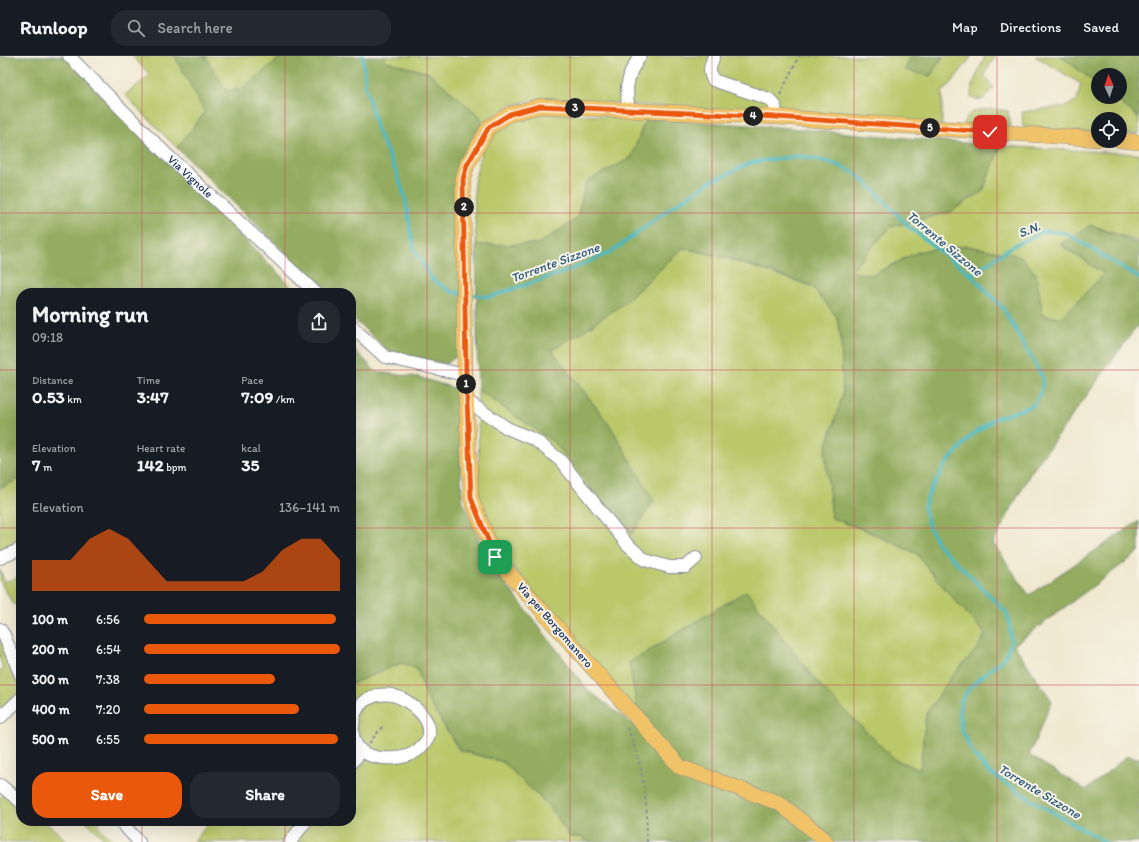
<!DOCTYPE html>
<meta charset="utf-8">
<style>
:root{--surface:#171b24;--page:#242831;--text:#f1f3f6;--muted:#9ea1a6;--line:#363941;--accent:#ea580c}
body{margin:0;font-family:Itim,sans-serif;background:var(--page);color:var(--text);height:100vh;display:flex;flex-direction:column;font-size:15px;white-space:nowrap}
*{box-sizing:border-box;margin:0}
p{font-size:13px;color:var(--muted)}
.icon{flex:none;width:22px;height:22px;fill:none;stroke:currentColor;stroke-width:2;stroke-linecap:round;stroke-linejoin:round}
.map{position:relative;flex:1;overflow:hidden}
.side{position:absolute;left:16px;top:232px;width:340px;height:538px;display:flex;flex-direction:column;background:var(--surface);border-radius:16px;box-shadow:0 4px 16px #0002}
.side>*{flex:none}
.needle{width:26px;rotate:357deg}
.tools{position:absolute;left:1091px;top:12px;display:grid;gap:8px}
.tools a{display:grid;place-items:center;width:36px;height:36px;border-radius:50%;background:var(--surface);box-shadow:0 4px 16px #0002;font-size:20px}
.pin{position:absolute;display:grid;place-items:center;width:34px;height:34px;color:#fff;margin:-17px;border-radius:8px;box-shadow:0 2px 6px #0006}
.km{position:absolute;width:20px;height:20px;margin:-10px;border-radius:50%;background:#222;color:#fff;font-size:11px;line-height:20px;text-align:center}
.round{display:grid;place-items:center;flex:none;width:42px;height:42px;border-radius:16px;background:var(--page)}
.head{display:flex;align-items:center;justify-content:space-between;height:68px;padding:0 16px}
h1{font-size:22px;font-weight:700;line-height:30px}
.metrics{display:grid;grid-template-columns:repeat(3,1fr);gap:6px;height:68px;padding:4px 16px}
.metrics div{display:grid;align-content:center}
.metrics b{font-size:17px;font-weight:700}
.metrics small{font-size:11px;font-weight:400}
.metrics p{font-size:11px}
.chart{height:112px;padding:8px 16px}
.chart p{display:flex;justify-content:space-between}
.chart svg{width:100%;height:72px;margin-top:4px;fill:var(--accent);opacity:.7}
.cta{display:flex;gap:8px;margin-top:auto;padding:8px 16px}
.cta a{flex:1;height:46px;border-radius:16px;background:var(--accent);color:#fff;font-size:16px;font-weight:700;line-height:46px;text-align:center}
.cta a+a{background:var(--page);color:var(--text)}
ul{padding:0 16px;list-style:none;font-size:13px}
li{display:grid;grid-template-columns:64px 48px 1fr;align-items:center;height:30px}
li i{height:10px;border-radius:5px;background:var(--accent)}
header{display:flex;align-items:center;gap:24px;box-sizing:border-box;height:56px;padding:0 20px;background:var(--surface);border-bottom:1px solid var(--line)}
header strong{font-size:19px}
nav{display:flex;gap:22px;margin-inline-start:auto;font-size:14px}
.search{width:280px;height:36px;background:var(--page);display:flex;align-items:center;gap:10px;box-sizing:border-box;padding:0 14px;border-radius:16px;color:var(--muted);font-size:15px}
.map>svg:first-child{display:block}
.green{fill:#bac86a;stroke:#6a7c64}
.forest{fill:#93ac5e;stroke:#576e5e}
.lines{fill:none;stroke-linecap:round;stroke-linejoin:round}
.stream{stroke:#49b8c0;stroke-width:3.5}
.minor-casing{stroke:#868c96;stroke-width:14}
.major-casing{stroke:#868c96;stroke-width:16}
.path{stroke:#868c96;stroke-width:2;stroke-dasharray:3 3;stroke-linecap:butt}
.minor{stroke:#fff;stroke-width:12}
.major{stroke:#f1c369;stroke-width:15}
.route-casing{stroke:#fff;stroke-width:8}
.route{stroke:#ea580c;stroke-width:5}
.grid{fill:none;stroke:#d1495b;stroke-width:1;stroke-opacity:0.55}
.labels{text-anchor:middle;stroke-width:4;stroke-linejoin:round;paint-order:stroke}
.street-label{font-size:12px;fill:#1b2f5e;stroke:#f7f3e8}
.water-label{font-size:13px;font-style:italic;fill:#29587b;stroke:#f7f3e8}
</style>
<header>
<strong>Runloop</strong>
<div class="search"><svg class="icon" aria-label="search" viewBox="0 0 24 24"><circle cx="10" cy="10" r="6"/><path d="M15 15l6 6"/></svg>Search here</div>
<nav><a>Map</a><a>Directions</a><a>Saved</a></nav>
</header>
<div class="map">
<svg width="1139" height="786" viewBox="0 0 1139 786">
<rect width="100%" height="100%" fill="#f7f3e8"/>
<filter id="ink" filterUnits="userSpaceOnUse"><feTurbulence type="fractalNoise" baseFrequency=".025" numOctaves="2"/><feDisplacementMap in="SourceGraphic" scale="8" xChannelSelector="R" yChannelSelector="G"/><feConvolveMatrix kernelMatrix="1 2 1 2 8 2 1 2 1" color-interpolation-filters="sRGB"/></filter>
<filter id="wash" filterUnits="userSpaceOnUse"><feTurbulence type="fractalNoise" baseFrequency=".012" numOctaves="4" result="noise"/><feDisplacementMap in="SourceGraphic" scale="16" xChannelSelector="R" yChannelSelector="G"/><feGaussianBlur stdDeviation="0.9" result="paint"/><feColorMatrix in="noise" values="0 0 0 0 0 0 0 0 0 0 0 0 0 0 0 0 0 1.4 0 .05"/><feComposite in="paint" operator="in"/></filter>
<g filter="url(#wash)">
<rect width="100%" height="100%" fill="#f0e8cf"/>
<!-- green -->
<path class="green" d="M132 0H175L205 56 177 92 125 39 150 19Z
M205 0H282L243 32 226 35Z
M384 0H911L905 14 930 20 943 0H972L949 30 942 36V69L566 44H532L508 50 483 69 429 17 386 5Z
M985 0H995L984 19 994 32 982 44 971 42 972 30Z
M1035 0H1061L1098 29V41H1113L1139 62V78H1120V63H1098V77L1023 71 1022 56 1067 50 1077 44 1081 28Z
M991 53 1008 55 1011 71 963 68C969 53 977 55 991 53Z
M543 57 646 62 631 102 586 126 577 163 538 188 476 189 474 127 483 89 492 79 521 59Z
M1000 90 1139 98V186L1091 169 1061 189 1104 218 1062 261 1043 260 1036 218 1020 200 967 190 927 194 918 196 872 219 849 216 890 171 950 156 983 135Z
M683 192 723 201 812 230 837 261 841 284 843 338 825 396 832 462 865 474 917 498 935 521 985 578 980 591 926 658 920 714 895 704 826 637 746 535 637 653 556 564 494 488 479 441 478 334 555 387 592 433 632 477 611 371 552 294 624 247Z
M21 422V488L0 498V432Z
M0 514 5 526 21 520V544L14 549 0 525Z
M0 578 21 625V639L0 660V614L3 613 0 603Z
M401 607 417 612 426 641 459 694 503 706 550 751 570 781H583L585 786H194L210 765H249V766L252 765H351V628Z
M12 728 17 732 15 736 21 742V765H44L68 786H0V742Z
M86 765H103L97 769 114 786H102L103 782Z"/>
<!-- forest -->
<path class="forest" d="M0 0H67L167 105 298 237H21V422L0 432Z
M175 0H205L227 35 243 32 282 0H384L386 5 429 17 480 60 483 69 462 107 465 294 446 308 388 295 351 260V237H327L177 92 205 56Z
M911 0H943L930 20 905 14Z
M1061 0H1139V62L1113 41H1120V19H1098V29Z
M646 62 777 71 1000 90 983 135 950 156 890 171 850 216 872 219 918 196 927 194 967 190 1021 200 1036 218 1043 260 1062 261 1104 218 1060 188 1091 169 1139 188V271L1137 270 1030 418 993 487 1029 539 1139 465V496L1014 589 1052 645 1029 699 1086 734 1127 700 1139 702V786H585L583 781H570L550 751 503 706 460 694 426 641 417 612 401 607 351 628V290L376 316 418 321 457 333 462 442 488 505 588 634 641 675 629 607 746 535 823 633 895 704 920 713 926 658 951 621 977 593 985 578 935 521 917 498 865 474 832 462 825 396 843 338 841 284 837 261 812 230 723 201 683 192 624 247 582 276 552 294 611 371 654 445 632 478 592 433 555 387 478 334 476 189 538 188 577 163 586 126 631 102Z"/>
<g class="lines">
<!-- stream -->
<path class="stream" d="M363 0 365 28 377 74 396 115 405 141 414 194 433 224 452 236 461 237
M970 218 974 217 1011 191 1044 175 1066 177 1139 222
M467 238 489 241 570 214 613 195 672 151 713 124 724 120 750 107 767 104 799 100 820 104 836 108 855 117 875 135 908 170 970 218 1003 252 1043 322 1041 337 1034 349 994 363 971 380 946 408 931 433 924 451 929 471 938 488 1007 557 1010 571 1011 586 1005 601 971 630 961 645 959 657 961 673 974 699 989 716 1030 743 1105 786"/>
</g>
</g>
<g filter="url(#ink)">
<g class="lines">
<!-- minor casing -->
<g class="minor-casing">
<g id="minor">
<path id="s1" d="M69 0 167 99 316 237"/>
<path d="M714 0C710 10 708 15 713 24L769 43 775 49 776 61"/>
<path d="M628 55 627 31 631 15 640 0"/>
<path d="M351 270 385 301 465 319"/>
<path d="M467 345 507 372 535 384 560 404 627 488 645 504 669 511H686L696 502"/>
<path d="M0 502 21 493"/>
<path d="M0 573 4 579 21 620"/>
<path d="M377 639C381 639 387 638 392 639 408 643 435 663 428 682 427 685 423 689 420 692 408 705 377 705 363 696 348 686 351 656 363 646 366 643 372 641 377 639Z"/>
<path d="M0 662 21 642"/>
<path d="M351 708 361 695"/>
<path d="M0 729 21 746"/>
<path d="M120 765 139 786"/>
<path d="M290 786 306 765"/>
</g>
</g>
<!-- major casing -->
<g class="major-casing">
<path id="major" d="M1120 84 1139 86
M826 786 823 782 779 747 680 711 495 501 471 442 465 319 463 123 467 109 489 71 510 58 540 50 776 61 1098 83"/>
</g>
<!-- path -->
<path class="path" d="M780 39 799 0
M627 672C640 698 645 732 647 761 647 769 646 778 647 786
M369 687 384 669"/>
<!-- minor -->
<use href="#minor" class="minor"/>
<!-- major -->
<use href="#major" class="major"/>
</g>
</g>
<g class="lines" filter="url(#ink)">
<!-- route casing -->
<g class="route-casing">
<path id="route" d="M495 501 471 442 466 319 463 123 467 109 489 71 510 58 540 50 776 61 990 76"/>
</g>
<!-- route -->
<use href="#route" class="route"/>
</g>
<!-- grid -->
<path class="grid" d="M142 0V237M285 0V237M427 0V786M570 0V786M712 0V786M854 0V786M997 0V786M0 157H1139M0 314H21M351 314H1139M0 472H21M351 472H1139M0 629H21M351 629H1139M142 765V786M285 765V786"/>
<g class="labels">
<!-- street labels -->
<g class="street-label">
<text dy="4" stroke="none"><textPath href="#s1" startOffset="171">Via Vignole</textPath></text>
<text transform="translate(555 569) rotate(49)" y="4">Via per Borgomanero</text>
</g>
<!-- water labels -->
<g class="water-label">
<text transform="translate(1029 173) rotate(-22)" y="5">S.N.</text>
<text transform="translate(945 187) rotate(40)" y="5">Torrente Sizzone</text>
<text transform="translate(555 206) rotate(-20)" y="5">Torrente Sizzone</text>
<text transform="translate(1040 735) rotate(31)" y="5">Torrente Sizzone</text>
</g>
</g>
</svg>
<div class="tools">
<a><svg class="needle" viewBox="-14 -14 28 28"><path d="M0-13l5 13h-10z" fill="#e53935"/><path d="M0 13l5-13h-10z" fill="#9ea1a6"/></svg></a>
<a><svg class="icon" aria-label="locate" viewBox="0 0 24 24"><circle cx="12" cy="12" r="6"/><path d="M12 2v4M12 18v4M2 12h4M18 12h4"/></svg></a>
</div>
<div class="pin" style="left:495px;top:501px;background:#1e9e55"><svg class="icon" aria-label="arrive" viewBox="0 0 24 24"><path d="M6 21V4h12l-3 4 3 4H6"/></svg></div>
<div class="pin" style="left:990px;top:76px;background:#d93025"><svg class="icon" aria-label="check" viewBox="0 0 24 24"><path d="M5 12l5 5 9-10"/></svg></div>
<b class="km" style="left:466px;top:328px">1</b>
<b class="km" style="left:464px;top:151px">2</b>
<b class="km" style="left:575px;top:52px">3</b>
<b class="km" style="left:753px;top:60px">4</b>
<b class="km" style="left:930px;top:72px">5</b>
<section class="side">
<div class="head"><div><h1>Morning run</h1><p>09:18</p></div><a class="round"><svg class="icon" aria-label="share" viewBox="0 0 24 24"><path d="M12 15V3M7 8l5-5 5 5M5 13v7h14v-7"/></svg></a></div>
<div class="metrics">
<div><p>Distance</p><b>0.53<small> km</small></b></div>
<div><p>Time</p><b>3:47</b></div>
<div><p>Pace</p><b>7:09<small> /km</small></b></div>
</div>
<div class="metrics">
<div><p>Elevation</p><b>7<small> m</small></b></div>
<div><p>Heart rate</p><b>142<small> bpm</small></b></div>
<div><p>kcal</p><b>35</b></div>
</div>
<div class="chart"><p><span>Elevation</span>136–141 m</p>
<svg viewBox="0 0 160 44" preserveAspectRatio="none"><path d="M0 44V25L10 25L20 25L30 12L40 6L50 12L60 25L70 38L80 38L90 38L100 38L110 38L120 32L130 19L140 12L150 12L160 25V44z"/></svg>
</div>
<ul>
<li><b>100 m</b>6:56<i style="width:98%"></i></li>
<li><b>200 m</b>6:54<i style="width:100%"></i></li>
<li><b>300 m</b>7:38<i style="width:67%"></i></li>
<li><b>400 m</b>7:20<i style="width:79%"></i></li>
<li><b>500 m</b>6:55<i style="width:99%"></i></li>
</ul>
<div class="cta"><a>Save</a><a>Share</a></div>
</section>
</div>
